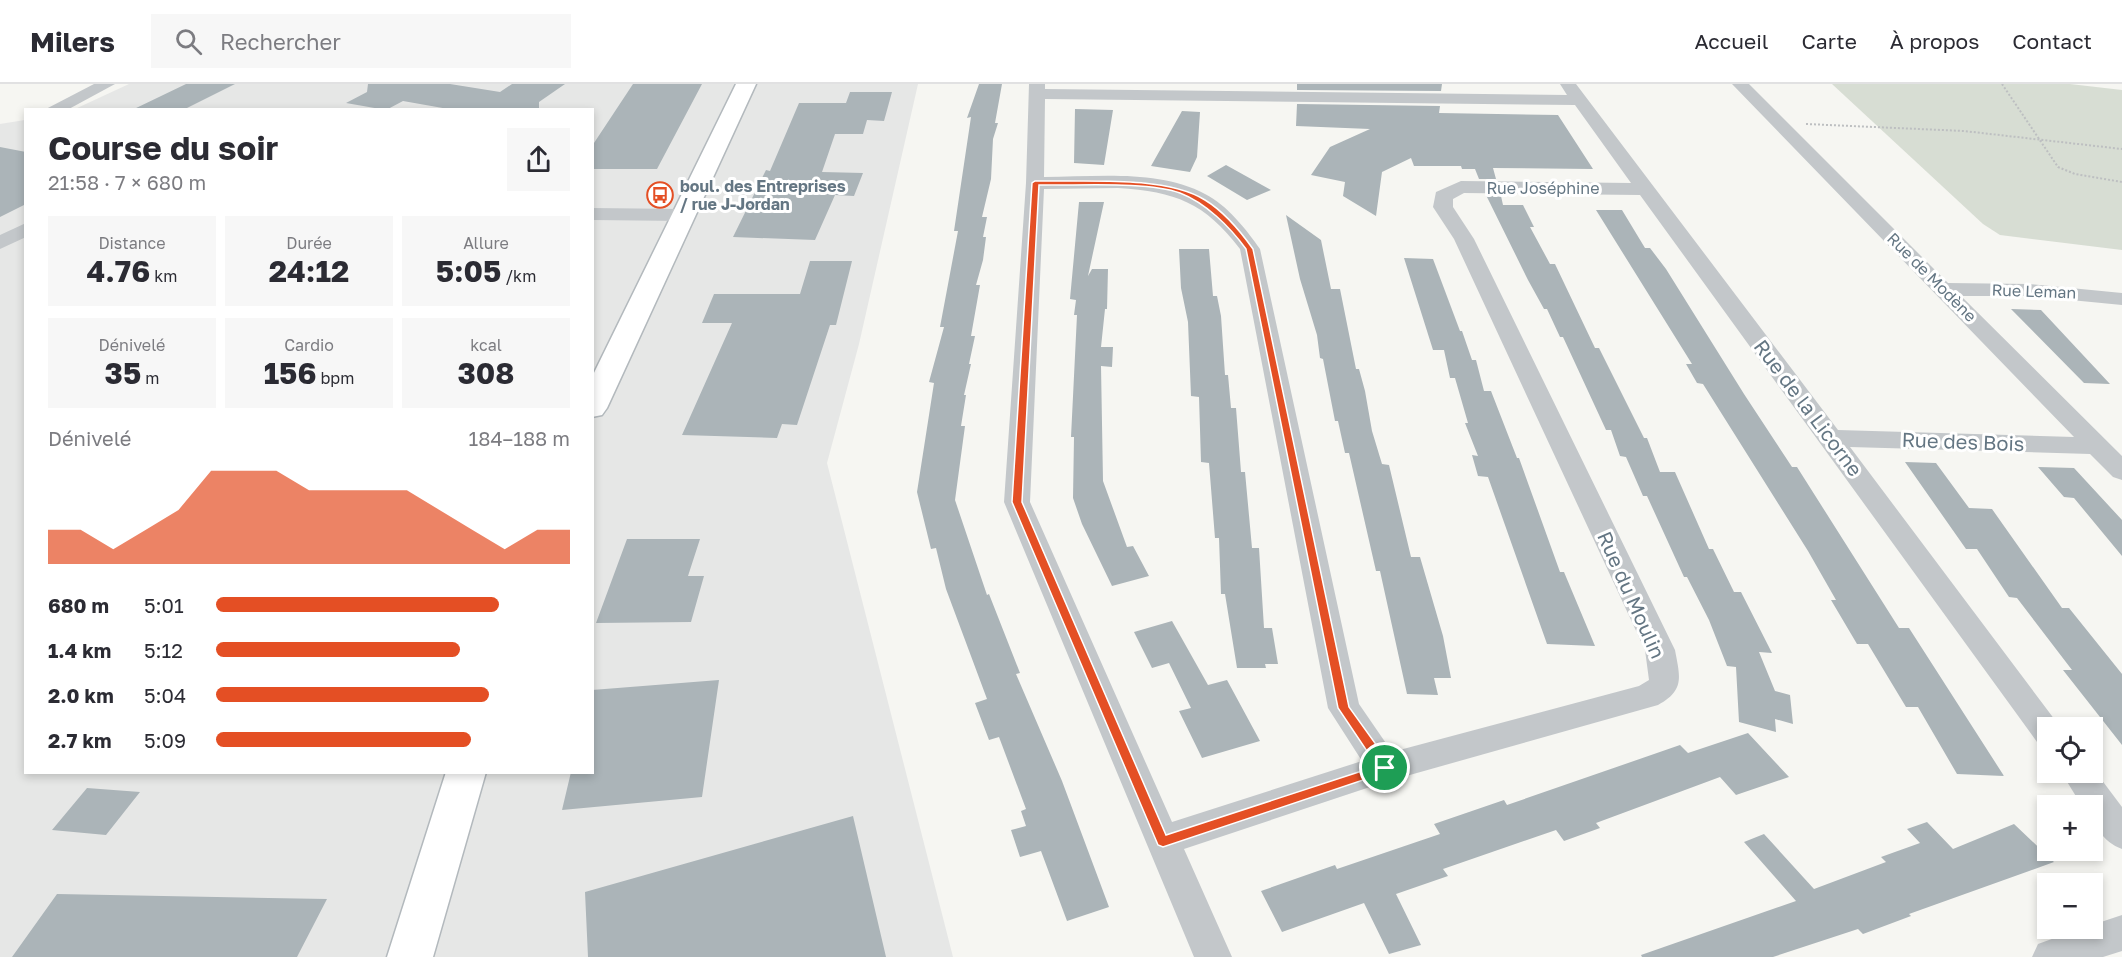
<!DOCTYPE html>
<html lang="fr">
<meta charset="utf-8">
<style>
:root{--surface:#fff;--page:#f7f7f7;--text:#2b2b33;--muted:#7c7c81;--line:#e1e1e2;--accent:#e44f24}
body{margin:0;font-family:"Golos Text",sans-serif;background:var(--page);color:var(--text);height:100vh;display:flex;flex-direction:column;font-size:22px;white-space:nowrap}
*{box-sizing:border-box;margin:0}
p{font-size:20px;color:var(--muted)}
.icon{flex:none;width:33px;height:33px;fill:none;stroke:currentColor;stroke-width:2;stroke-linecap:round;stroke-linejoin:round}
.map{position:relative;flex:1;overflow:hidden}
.drawer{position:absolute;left:24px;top:24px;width:570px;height:666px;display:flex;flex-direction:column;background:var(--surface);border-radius:0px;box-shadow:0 3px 9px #0003}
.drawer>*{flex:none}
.controls{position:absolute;left:2037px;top:633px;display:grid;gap:12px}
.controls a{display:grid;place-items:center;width:66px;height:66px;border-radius:0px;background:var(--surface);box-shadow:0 3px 9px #0003;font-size:30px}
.pin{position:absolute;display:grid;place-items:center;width:51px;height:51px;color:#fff;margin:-26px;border:3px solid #fff;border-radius:50%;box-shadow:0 2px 6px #0007}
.round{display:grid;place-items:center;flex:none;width:63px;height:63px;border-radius:0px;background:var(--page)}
.head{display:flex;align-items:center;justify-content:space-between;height:102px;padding:0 24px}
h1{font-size:33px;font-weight:700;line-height:45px}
.stats{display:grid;grid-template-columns:repeat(3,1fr);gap:9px;height:102px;padding:6px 24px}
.stats div{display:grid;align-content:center;border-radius:0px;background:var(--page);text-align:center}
.stats b{font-size:30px;font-weight:700}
.stats small{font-size:16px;font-weight:400}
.stats p{font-size:16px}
.chart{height:168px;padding:12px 24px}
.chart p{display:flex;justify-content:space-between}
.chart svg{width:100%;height:108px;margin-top:6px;fill:var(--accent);opacity:.7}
ul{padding:0 24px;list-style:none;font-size:20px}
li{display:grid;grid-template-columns:96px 72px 1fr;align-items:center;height:45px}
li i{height:15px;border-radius:8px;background:var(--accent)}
header{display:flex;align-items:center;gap:36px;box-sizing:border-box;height:84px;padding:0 30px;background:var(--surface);border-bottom:2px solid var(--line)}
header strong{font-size:28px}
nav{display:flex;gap:33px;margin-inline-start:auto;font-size:21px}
.search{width:420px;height:54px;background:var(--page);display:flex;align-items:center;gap:15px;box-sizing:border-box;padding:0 21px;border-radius:0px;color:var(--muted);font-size:22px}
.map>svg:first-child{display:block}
.built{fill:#e6e7e6}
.green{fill:#d7ddd3}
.building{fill:#abb4b8}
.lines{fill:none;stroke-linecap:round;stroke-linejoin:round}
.secondary-casing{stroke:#b3b9bd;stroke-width:3}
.path{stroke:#bdbfc1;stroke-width:2;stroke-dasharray:2 2;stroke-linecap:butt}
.street{fill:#c3c7ca;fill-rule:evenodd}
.secondary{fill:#fff;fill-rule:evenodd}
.route{fill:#e44f24;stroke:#fff;stroke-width:1.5;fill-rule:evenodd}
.labels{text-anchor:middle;stroke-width:6;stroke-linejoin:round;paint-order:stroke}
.far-poi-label{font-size:16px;font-weight:bold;fill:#647683;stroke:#fff;text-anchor:start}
.far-street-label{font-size:16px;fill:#647683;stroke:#fff}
.street-label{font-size:20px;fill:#647683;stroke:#fff}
</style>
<header>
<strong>Milers</strong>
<div class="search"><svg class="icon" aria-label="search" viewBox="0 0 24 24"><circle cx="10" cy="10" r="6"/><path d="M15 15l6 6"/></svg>Rechercher</div>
<nav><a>Accueil</a><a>Carte</a><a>À propos</a><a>Contact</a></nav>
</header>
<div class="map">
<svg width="2122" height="873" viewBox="0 0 2122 873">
<rect width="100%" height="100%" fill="#f6f6f2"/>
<!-- built -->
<path class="built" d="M129 0H918L859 260 827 379 953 873H0V40L25 36 26 688H592V26L75 25Z"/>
<!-- green -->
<path class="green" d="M1832 0H2070L2122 6V166L2000 151 1983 140Z"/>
<!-- building -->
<path class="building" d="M186 0H235L183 26H132Z
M368 0H450L500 8 512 0H565L539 18V26H454L403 17 386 26 346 19 367 8Z
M633 0H702L657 85H592V62Z
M979 0H1002L995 39H998L993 55 991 95 982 133H987L983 153H986L983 176 976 201H980L971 252H975L969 280H971L964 311H966L961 342H965L955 416 987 511 989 510 1020 589 1016 590 1062 697 1109 823 1067 837 1041 767 1020 773 1011 746 1026 742 1021 727 1026 725 999 653 989 656 975 619 987 615 946 505 936 464 931 465 917 408 934 299 929 298 944 243H940L958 147H954L971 33 967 34Z
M1297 0H1442L1441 7 1297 6Z
M850 8H892L884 37 867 36 863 50H835L822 88 863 89 854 112 835 111 815 156 733 153 766 86 770 87 799 19H846Z
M1297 20 1440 22 1439 29 1558 31 1593 85 1493 84 1496 95H1479L1475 85H1462L1461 82H1414L1411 74 1382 88 1376 132 1343 112 1345 98 1311 91 1330 63 1370 45 1296 42Z
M1075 25 1113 26 1104 81 1074 79Z
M1182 27 1200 28 1197 73 1190 88 1151 82Z
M0 63 26 68V120L0 133Z
M1226 81 1271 106 1247 116 1207 92Z
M1486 111 1501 112 1503 121H1523L1534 143H1530L1550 180H1555L1595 264H1599L1644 354H1647L1660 388H1675L1709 465H1713L1734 508H1741L1772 569 1759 568 1775 607 1790 611 1793 640 1775 635 1776 648 1739 638 1736 583 1727 582 1709 536 1687 493H1684L1647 412H1643L1626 373 1620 372 1611 346H1606L1563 253H1560L1547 225H1544L1528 196Z
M1079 118H1104L1088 192 1092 185H1108L1107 225H1105L1101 263H1113L1112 283 1101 282 1103 397 1127 463 1133 462 1149 492 1112 502 1082 440 1073 414 1074 353H1071L1077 231H1074L1076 216 1070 215Z
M1596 126H1622L1645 164H1650L1666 185 1744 310 1792 383H1797L1899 544H1909L2004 692 1957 690 1918 623H1906L1868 560H1857L1831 516H1836L1808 467 1703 300 1697 299 1686 280H1692Z
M1286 131 1321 156 1331 205H1340L1356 285H1359L1365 307 1372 347 1382 380 1389 381 1411 473H1420L1443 552 1451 594H1434L1438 611 1407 610 1380 487H1376L1349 369H1345L1338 337H1335L1323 275 1320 274 1317 251 1300 195Z
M1179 165H1209L1213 212H1217L1221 232 1225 291H1228L1231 324H1236L1241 388H1245L1252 464H1259L1264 544H1272L1278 580H1265L1266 584H1237L1225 510H1221L1219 454H1215L1209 379 1201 378 1199 313 1191 312 1188 238 1181 204Z
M1404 174 1433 175 1460 247H1462L1472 276H1476L1484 307H1491L1517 374H1519L1560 488H1564L1595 562 1547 560 1488 393 1478 392 1472 371 1478 372 1465 339H1468L1455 294H1450L1444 266H1433Z
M810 177H852L836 241H830L797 341 782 340 777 354 682 351 732 239H702L714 210H800Z
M2011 225 2041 226 2110 300 2084 299Z
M1905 378 1936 379 1969 424 1992 425 2062 524H2069L2122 590V661L2063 586H2072L2017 514 2009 513 1977 465H1966Z
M2038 383 2074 384 2122 436V472L2074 414 2064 413Z
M627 455H700L688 492H704L691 538 596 539Z
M1172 537 1208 601 1227 596 1260 657 1202 674 1179 627 1191 624 1169 579 1152 584 1134 548Z
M719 596 702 713 562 726 571 688H592V606Z
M1748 649 1789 693 1736 711 1720 693 1596 739 1600 744 1564 757 1556 746 1443 785 1448 792 1396 810 1421 861 1389 870 1364 819 1282 848 1261 807 1335 781 1337 785 1440 750 1434 740 1504 716 1507 721 1680 661 1688 669Z
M87 704 140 708 106 751 52 746Z
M853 732 886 873H588L585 808Z
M1927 738 1953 765 2014 740 2054 778 1909 830 1911 832 1863 850 1858 845 1773 873H1642L1641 871 1796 817 1744 758 1764 750 1814 805 1886 778 1881 773 1920 759 1907 745Z
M57 810 327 815 297 873H12Z"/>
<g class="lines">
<!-- secondary casing -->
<g class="secondary-casing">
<path id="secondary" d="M736 0H756L607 324 602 331 592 333V293Z
M446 688H486L433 873H387Z"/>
</g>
<!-- path -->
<path class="path" d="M2002 0 2058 83 2075 90 2122 98
M1806 40 1964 47 2122 65"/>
<!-- street -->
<path class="street" d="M94 0H115L67 26H44Z
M1029 0H1045V5L1567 11 1560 0H1576L1838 346 2074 353 1732 0H1749L1948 199 2029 200 2122 209V221L2029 212H1961L2122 372V396L2113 393 2090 370 1850 363 2061 644H2048V662L2037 658 1640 111 1464 109 1453 115V123L1474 155 1675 566C1680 593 1685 606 1658 621L1385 698 1184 765 1232 873H1194L1004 418 1026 99ZM1045 15 1575 21 1631 99 1461 97 1436 108 1433 123 1454 155 1645 566 1649 596 1639 602 1392 668 1359 620 1260 165C1246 145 1227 121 1205 110 1159 85 1095 93 1044 93ZM1118 104C1176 108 1204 118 1240 165L1328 624 1362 677 1172 738 1030 418 1044 105Z
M592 124 683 125 693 131 683 137 592 136Z
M26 139V153L0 165V151Z
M2092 683 2122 723V765C2103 758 2092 741 2092 722H2082L2061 688H2092Z
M2122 831V867L2103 873H2032L2038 860 2082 844H2092V841Z"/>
<!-- secondary -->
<use href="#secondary" class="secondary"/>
</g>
<!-- route -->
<path class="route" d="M1035 97C1083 98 1165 91 1205 116 1223 127 1241 148 1253 165L1349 623 1390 680V687L1163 763 1158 761 1012 418 1032 99ZM1039 101C1077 102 1147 97 1180 109 1206 119 1230 143 1246 165L1338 624 1377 682 1166 751 1022 418Z"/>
<!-- icons -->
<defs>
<g id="bus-ring" transform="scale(1.35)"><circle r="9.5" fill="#fff" stroke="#e44f24" stroke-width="1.5"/><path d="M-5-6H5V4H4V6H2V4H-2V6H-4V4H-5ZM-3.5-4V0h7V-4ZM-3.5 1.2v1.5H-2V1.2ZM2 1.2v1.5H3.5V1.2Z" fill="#e44f24"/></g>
</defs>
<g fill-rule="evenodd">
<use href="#bus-ring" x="660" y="111"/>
</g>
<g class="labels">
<!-- far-poi labels -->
<g class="far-poi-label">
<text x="680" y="108">boul. des Entreprises<tspan x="680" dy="18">/ rue J-Jordan</tspan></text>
</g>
<!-- far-street labels -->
<g class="far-street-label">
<text x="1543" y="110">Rue Joséphine</text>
<text transform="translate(1932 193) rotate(45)" y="6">Rue de Modène</text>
<text transform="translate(2034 207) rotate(2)" y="6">Rue Leman</text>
</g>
<!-- street labels -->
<g class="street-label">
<text transform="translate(1808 324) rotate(53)" y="7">Rue de la Licorne</text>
<text transform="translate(1963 358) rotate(2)" y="7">Rue des Bois</text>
<text transform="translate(1631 511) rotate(66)" y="7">Rue du Moulin</text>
</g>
</g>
</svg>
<div class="controls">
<a><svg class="icon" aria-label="locate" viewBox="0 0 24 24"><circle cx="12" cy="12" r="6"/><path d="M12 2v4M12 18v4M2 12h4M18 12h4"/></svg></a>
<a>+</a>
<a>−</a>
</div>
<div class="pin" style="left:1385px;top:684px;background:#1e9e55"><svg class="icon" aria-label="arrive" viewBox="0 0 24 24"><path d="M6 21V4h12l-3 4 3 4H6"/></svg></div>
<section class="drawer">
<div class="head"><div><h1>Course du soir</h1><p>21:58 · 7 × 680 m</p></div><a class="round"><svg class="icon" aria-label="share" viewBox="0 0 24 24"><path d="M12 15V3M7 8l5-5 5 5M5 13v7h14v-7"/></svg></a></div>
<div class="stats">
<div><p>Distance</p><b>4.76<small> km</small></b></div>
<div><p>Durée</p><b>24:12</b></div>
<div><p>Allure</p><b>5:05<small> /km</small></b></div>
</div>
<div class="stats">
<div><p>Dénivelé</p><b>35<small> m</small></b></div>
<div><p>Cardio</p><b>156<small> bpm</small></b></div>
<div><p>kcal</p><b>308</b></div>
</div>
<div class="chart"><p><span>Dénivelé</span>184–188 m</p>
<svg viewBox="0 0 160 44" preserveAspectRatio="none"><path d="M0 44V30L10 30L20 38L30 30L40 22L50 6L60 6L70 6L80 14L90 14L100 14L110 14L120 22L130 30L140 38L150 30L160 30V44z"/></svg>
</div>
<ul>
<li><b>680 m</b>5:01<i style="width:80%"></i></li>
<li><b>1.4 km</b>5:12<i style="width:69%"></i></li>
<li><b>2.0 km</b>5:04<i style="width:77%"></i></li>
<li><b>2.7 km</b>5:09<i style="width:72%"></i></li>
</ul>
</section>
</div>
